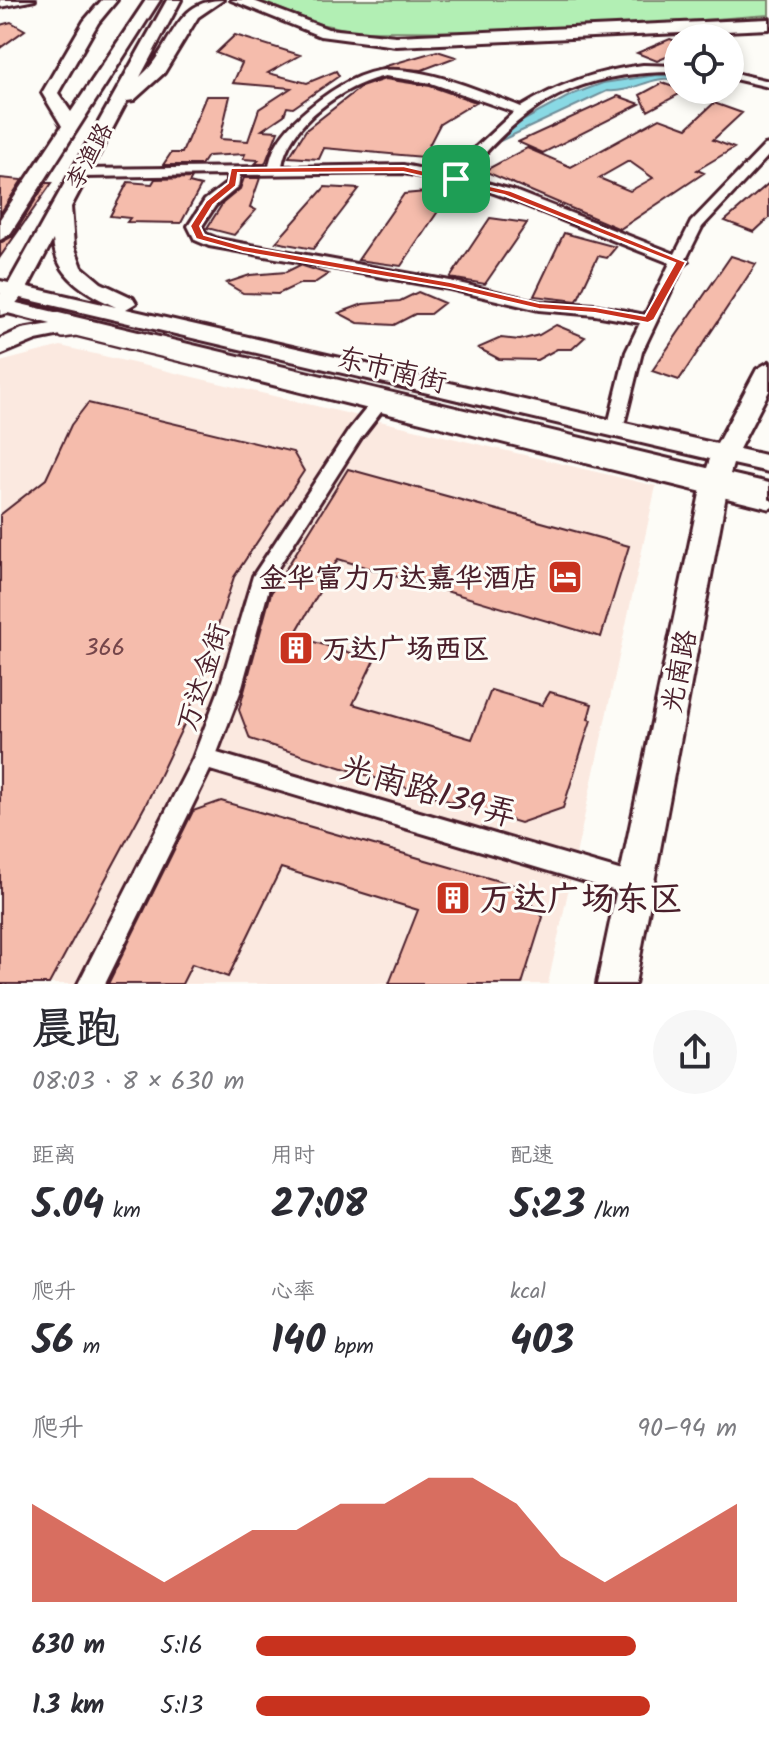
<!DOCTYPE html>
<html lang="zh">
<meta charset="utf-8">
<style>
:root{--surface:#fff;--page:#f7f7f7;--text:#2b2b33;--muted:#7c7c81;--accent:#c8321e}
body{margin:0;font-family:Kalam,"LXGW WenKai TC",sans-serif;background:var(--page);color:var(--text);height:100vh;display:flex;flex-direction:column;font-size:30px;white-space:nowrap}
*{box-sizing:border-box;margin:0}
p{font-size:26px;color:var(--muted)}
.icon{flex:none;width:44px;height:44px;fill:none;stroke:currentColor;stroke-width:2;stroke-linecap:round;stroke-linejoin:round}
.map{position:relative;height:984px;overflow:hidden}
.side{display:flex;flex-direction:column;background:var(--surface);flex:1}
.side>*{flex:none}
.fabs{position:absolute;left:664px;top:24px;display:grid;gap:16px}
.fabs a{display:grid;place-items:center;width:80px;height:80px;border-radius:50%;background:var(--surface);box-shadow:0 4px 12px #0003;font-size:40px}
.pin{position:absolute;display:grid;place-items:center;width:68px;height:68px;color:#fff;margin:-34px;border-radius:16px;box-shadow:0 4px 12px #0006}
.round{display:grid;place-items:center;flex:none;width:84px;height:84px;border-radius:42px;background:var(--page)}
.overview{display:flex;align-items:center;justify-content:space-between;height:136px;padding:0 32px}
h1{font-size:44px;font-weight:600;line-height:60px}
.stats{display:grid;grid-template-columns:repeat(3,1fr);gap:12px;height:136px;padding:8px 32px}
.stats div{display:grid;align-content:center}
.stats b{font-size:40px;font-weight:600}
.stats small{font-size:22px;font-weight:400}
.stats p{font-size:22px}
.chart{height:224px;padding:16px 32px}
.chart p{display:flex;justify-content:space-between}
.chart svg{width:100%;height:144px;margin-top:8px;fill:var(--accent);opacity:.7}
ul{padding:0 32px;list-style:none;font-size:26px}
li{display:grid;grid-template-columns:128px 96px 1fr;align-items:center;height:60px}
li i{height:20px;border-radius:10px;background:var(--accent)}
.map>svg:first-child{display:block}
.built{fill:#fbe9e0}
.green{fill:#b2efb4;stroke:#7e8770;stroke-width:2}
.water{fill:#89d9e4;stroke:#708f9a;stroke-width:2}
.building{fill:#f5bcac;stroke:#4a1f2b;stroke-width:2;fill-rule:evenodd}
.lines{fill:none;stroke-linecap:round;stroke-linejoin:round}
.lane-far1-casing{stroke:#4a1f2b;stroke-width:12}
.lane-casing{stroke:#4a1f2b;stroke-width:15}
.street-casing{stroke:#4a1f2b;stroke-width:6}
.secondary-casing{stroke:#4a1f2b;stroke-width:6}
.primary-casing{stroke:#4a1f2b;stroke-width:6}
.lane-far1{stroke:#fdfcf7;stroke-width:7}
.lane{stroke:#fdfcf7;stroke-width:9}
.street{fill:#fdfcf7;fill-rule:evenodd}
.secondary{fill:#fdfcf7;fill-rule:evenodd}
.primary{fill:#fdfcf7;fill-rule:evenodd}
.route{fill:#c8321e;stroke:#fff;stroke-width:2;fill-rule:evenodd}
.labels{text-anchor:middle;stroke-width:6;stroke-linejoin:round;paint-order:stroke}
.far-street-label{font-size:24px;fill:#4a1f2b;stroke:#fdfcf7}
.number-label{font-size:24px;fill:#75464b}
.street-label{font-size:28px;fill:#4a1f2b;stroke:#fdfcf7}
.poi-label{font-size:28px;font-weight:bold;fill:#4a1f2b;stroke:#fdfcf7;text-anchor:end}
.near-street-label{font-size:34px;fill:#4a1f2b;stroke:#fdfcf7}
.near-poi-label{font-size:34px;font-weight:bold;fill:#4a1f2b;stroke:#fdfcf7;text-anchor:start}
</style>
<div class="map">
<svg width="769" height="984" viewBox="0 0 769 984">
<rect width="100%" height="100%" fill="#fdfcf7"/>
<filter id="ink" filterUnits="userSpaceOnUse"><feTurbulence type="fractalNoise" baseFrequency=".0125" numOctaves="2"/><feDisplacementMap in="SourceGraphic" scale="16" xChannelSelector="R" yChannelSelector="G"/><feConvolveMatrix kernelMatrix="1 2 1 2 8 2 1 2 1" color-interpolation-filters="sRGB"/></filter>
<g filter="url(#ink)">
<!-- built -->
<path class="built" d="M61 346 656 486 548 984H0V362Z"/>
<!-- green -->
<path class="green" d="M257 0H769V15L540 32 355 31 320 24Z"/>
<!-- water -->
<path class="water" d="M657 75 678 76V81C654 72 633 94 607 91L500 141 511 127 571 95 603 83Z"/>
<!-- building -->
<path class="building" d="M11 22 25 30 0 48V25Z
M235 35 300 55 268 73 307 83 336 71 339 76 293 108 287 107 284 115 262 130 278 131 265 164H255L259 160 243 159 245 154 207 156 201 165H163L171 153H182L206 96H230L220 139 248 141 259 109 291 88 233 83 242 63 216 53Z
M670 39 678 42V52L657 61 637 53Z
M437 51 456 57 422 70 379 68Z
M385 79 430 86 476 102 440 124 423 157 324 148 319 159 289 157 306 130 361 87Z
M662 83 685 91 648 111 640 95Z
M618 96 640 104 543 153 518 142Z
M714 103 742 113 713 140 734 148 697 170 704 173 620 229 484 171 527 148 571 167 660 118 687 128ZM629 161 653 178 630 191 599 178Z
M0 178 22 180 0 214Z
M192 178 189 183 201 186 181 223 127 222 130 218 110 216 128 182 152 184 155 179Z
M244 178H260L250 207 256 210 234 235 207 228 223 203 240 189Z
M46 183H52L0 257V243L13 236Z
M769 183V218L754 232 725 221Z
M325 187 359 189 313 249 276 242Z
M437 191 443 204 401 266 358 260 404 194Z
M490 218 527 223 485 284 450 278Z
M564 233 616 247 607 258 598 256 577 301 534 296Z
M731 256 756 264 679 380 652 371Z
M300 265 328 274 313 284H299L278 294 243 293 226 283 250 275 286 272Z
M418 292 444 303 430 314H415L394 325 358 323 339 313 363 304 400 301Z
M556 325 585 337 572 349H557L537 360 499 359 478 348 501 338 520 340 539 335Z
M88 403 293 452 304 471 234 577 188 716 146 804 49 984H0V515L46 479 71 425Z
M348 469 629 546 601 637 338 559 294 636 374 660 353 704 472 739 491 690 542 705 550 692 592 704 588 719 591 720 563 808 520 823 250 739 239 710 271 593Z
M221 801 516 886 543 917 522 984H389L418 910 281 868 228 977 192 964 182 984H108L193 811Z"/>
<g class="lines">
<!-- lane-far1 casing -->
<g class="lane-far1-casing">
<path id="lane-far1" d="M63 334 76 332 263 378"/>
</g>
<!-- lane casing -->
<g class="lane-casing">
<path id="lane" d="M255 376 769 504"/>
</g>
<!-- street casing -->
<g class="street-casing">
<path id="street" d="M643 65 678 66V72C580 71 525 101 465 177L512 190 675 254 691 222 765 145 769 144V155L702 227 686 259 688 262 683 266 642 352 623 429 615 434 607 429 626 352 640 323 595 315 539 310 450 289 209 246 195 240 188 226 205 200 227 183V175L80 177 74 173 80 169 269 167C273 141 290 124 309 108 330 91 358 72 385 70 426 67 484 92 521 107 560 83 598 71 643 65ZM385 76 431 83 514 112 473 150 453 175 403 165 282 167C288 123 344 85 385 76ZM403 173 474 186 502 196 670 263 645 315 595 305 539 302 450 281 218 239 206 234 202 226 215 206 238 187 240 175Z
M730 72 769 81V87L730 78Z
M384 393 392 398 361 438 272 577 241 690 217 753 636 875 645 878 648 886 645 894 636 897 210 770 105 984H78L193 758 219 690 253 576 349 430 378 394Z"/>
</g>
<!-- secondary casing -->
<g class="secondary-casing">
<path id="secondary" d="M0 0H35L0 7Z
M102 0H117L98 23 58 93 71 112 146 0H160L10 234 0 240V219L62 126 42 93 84 21Z
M167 0H181L140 77C173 49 173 0 223 0L198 17 164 73 134 100 127 101 71 207 74 246 82 267 101 283 133 298 136 303 126 309 717 444 757 369 769 362V391L739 449 769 456V472L733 464 730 474 769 483V501L727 490 635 984H597L702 484 81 331 36 340 0 355V339L22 329 51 324 0 311V299L707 468 710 459 0 293V281L9 283ZM53 240C56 277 86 293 116 307L28 287Z
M231 0H251L328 29 396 36 769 19V29L396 46 320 36Z"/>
</g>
<!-- primary casing -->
<g class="primary-casing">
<path id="primary" d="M16 283 27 290 8 313 0 315V294L8 285Z"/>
</g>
<!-- lane-far1 -->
<use href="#lane-far1" class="lane-far1"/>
<!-- lane -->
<use href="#lane" class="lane"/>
<!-- street -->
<use href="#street" class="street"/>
<!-- secondary -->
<use href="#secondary" class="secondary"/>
<!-- primary -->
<use href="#primary" class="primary"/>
</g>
</g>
<!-- route -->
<path class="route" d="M403 166 511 191 686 262 654 320 648 323 595 313 539 309 450 288 243 252 196 239 190 226 206 201 228 183 231 168ZM403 172 504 195 675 263 645 316 595 307 539 303 450 282 244 246 204 235 200 226 213 205 236 186 238 173Z"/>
<!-- icons -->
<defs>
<g id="hotel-square" transform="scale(1.8)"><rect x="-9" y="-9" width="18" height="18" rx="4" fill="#c8321e" stroke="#fdfcf7"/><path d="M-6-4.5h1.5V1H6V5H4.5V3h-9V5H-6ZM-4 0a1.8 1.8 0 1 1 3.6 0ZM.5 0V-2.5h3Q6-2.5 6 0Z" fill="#fff"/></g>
<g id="building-square" transform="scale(1.8)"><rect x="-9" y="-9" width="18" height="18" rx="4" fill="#c8321e" stroke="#fdfcf7"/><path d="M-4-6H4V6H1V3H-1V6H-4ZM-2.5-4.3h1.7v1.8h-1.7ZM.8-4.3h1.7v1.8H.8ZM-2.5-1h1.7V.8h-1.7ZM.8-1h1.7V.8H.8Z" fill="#fff"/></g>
</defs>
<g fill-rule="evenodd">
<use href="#hotel-square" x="565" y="577"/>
<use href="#building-square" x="296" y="648"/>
<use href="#building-square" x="453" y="898"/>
</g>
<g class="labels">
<!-- far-street labels -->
<g class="far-street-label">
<text transform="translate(89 156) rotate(-62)" y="8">李渔路</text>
</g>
<!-- number labels -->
<g class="number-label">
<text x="105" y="655">366</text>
</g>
<!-- street labels -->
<g class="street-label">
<text transform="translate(392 369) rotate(14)" y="10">东市南街</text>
<text transform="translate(678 671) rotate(-79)" y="10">光南路</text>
<text transform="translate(202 677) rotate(-72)" y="10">万达金街</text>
</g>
<!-- poi labels -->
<g class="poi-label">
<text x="539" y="587">金华富力万达嘉华酒店</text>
<text x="322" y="658" text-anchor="start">万达广场西区</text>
</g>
<!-- near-street labels -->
<g class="near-street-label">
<text transform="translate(429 790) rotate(16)" y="12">光南路139弄</text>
</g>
<!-- near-poi labels -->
<g class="near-poi-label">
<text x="479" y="910">万达广场东区</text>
</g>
</g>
</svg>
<div class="fabs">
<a><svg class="icon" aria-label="locate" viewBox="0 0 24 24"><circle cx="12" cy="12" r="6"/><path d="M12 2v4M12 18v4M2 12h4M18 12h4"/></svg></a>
</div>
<div class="pin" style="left:456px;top:179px;background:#1e9e55"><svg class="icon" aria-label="arrive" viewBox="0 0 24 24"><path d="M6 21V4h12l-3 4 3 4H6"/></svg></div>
</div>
<section class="side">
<div class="overview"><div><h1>晨跑</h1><p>08:03 · 8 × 630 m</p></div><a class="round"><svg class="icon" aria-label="share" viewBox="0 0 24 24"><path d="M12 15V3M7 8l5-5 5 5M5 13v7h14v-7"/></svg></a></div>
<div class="stats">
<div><p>距离</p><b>5.04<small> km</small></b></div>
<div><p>用时</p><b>27:08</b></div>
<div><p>配速</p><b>5:23<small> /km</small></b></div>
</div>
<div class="stats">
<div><p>爬升</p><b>56<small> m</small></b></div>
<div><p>心率</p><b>140<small> bpm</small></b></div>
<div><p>kcal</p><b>403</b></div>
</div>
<div class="chart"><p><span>爬升</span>90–94 m</p>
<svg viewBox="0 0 160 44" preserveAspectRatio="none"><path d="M0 44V14L10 22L20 30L30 38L40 30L50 22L60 22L70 14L80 14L90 6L100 6L110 14L120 30L130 38L140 30L150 22L160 14V44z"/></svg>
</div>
<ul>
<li><b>630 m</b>5:16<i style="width:79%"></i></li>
<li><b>1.3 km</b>5:13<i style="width:82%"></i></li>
</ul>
</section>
